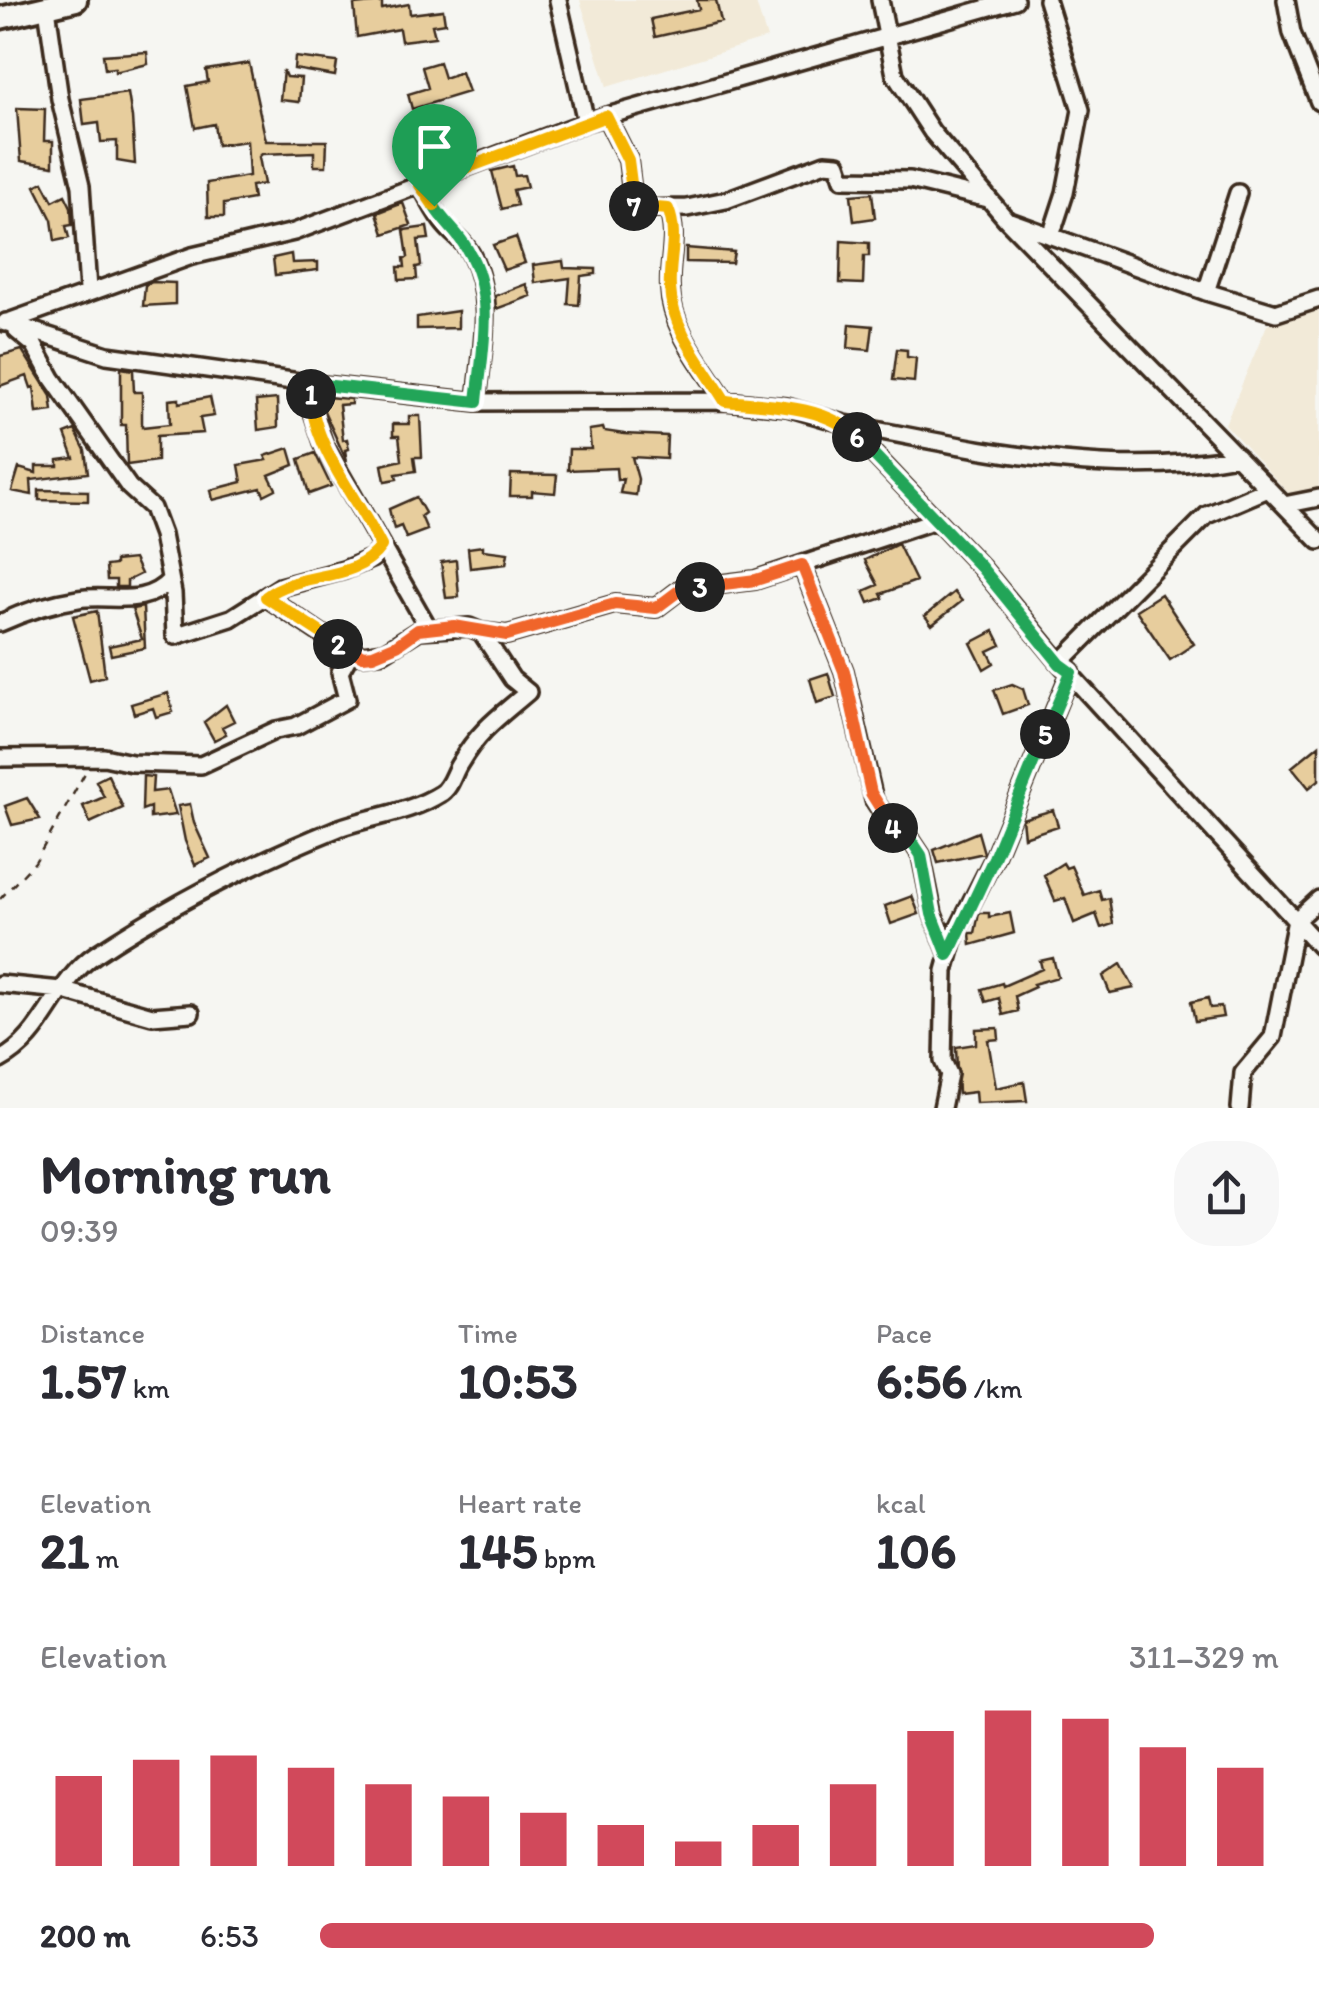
<!DOCTYPE html>
<meta charset="utf-8">
<style>
:root{--surface:#fff;--page:#f7f7f7;--text:#2b2b33;--muted:#7c7c81;--accent:#d1495b}
body{margin:0;font-family:Itim,sans-serif;background:var(--page);color:var(--text);height:100vh;display:flex;flex-direction:column;font-size:38px;white-space:nowrap}
*{box-sizing:border-box;margin:0}
p{font-size:32px;color:var(--muted)}
.icon{flex:none;width:55px;height:55px;fill:none;stroke:currentColor;stroke-width:2;stroke-linecap:round;stroke-linejoin:round}
.map{position:relative;height:1108px;overflow:hidden}
.panel{display:flex;flex-direction:column;background:var(--surface);flex:1}
.panel>*{flex:none}
.pin{position:absolute;display:grid;place-items:center;width:85px;height:85px;color:#fff;margin:-102px -42px;border-radius:50% 50% 50% 0;rotate:-45deg;box-shadow:0 0 10px #0007}
.pin .icon{rotate:45deg}
.km{position:absolute;width:50px;height:50px;margin:-25px;border-radius:50%;background:#222;color:#fff;font-size:28px;line-height:50px;text-align:center}
.round{display:grid;place-items:center;flex:none;width:105px;height:105px;border-radius:40px;background:var(--page)}
.headline{display:flex;align-items:center;justify-content:space-between;height:170px;padding:0 40px}
h1{font-size:55px;font-weight:700;line-height:75px}
.figures{display:grid;grid-template-columns:repeat(3,1fr);gap:15px;height:170px;padding:10px 40px}
.figures div{display:grid;align-content:center}
.figures b{font-size:50px;font-weight:700}
.figures small{font-size:28px;font-weight:400}
.figures p{font-size:28px}
.chart{height:280px;padding:20px 40px}
.chart p{display:flex;justify-content:space-between}
.chart svg{width:100%;height:180px;margin-top:10px;stroke:var(--accent);stroke-width:6}
ul{padding:0 40px;list-style:none;font-size:32px}
li{display:grid;grid-template-columns:160px 120px 1fr;align-items:center;height:75px}
li i{height:25px;border-radius:12px;background:var(--accent)}
.map>svg:first-child{display:block}
.built{fill:#f2ead8}
.building{fill:#e7cd9d;stroke:#3b2a1e;stroke-width:2.5}
.lines{fill:none;stroke-linecap:round;stroke-linejoin:round}
.minor-casing{stroke:#3b2a1e;stroke-width:22}
.major-casing{stroke:#3b2a1e;stroke-width:28}
.path{stroke:#3b2a1e;stroke-width:2.5;stroke-dasharray:8 8;stroke-linecap:butt}
.minor{stroke:#f6f6f2;stroke-width:15}
.major{stroke:#f6f6f2;stroke-width:20}
.split-1-casing{stroke:#fff;stroke-width:20}
.split-2-casing{stroke:#fff;stroke-width:20}
.split-3-casing{stroke:#fff;stroke-width:20}
.split-4-casing{stroke:#fff;stroke-width:20}
.split-5-casing{stroke:#fff;stroke-width:20}
.split-6-casing{stroke:#fff;stroke-width:20}
.split-7-casing{stroke:#fff;stroke-width:20}
.split-8-casing{stroke:#fff;stroke-width:20}
.split-1{stroke:#22a559;stroke-width:12}
.split-2{stroke:#f5b400;stroke-width:12}
.split-3{stroke:#f0652b;stroke-width:12}
.split-4{stroke:#f0652b;stroke-width:12}
.split-5{stroke:#22a559;stroke-width:12}
.split-6{stroke:#22a559;stroke-width:12}
.split-7{stroke:#f5b400;stroke-width:12}
.split-8{stroke:#f5b400;stroke-width:12}
</style>
<div class="map">
<svg width="1319" height="1108" viewBox="0 0 1319 1108">
<rect width="100%" height="100%" fill="#f6f6f2"/>
<filter id="ink" filterUnits="userSpaceOnUse"><feTurbulence type="fractalNoise" baseFrequency=".01" numOctaves="2"/><feDisplacementMap in="SourceGraphic" scale="20" xChannelSelector="R" yChannelSelector="G"/><feConvolveMatrix kernelMatrix="1 2 1 2 8 2 1 2 1" color-interpolation-filters="sRGB"/></filter>
<g filter="url(#ink)">
<!-- built -->
<path class="built" d="M580 0H755L767 38 607 87Z
M1319 301V491L1288 493 1225 424 1267 325Z"/>
<!-- building -->
<path class="building" d="M697 0H716L721 22 655 37 651 19 699 9Z
M382 2V9L409 4 410 14 443 10 445 23 432 25 435 37 401 41 399 29 357 37 354 5Z
M147 52 148 64 115 72V68L105 69 103 55Z
M295 57 337 62 335 76 294 69Z
M439 62 444 78 461 72 468 92 412 109 408 94 428 88 422 67Z
M249 63 266 141H327L326 166H314V152L262 154 259 157 264 184 251 186 253 199 224 204V217H208L207 183 249 176 247 141 217 145 214 124 195 128 187 86 208 82 206 70Z
M283 70 286 77 301 78 299 102 280 100Z
M128 93 132 118 135 164 117 161V141L101 142 99 123 84 125 81 99Z
M17 108 45 109 44 141H53V166L21 161Z
M513 166 515 176 524 175 527 187 513 190 517 205 502 209 492 171Z
M43 182 53 201 65 195 71 207 72 225 66 226 69 238 55 241 52 220 35 186Z
M872 193 875 218 854 221 851 195Z
M403 203 411 225 384 234 377 213Z
M427 227 429 239 418 240 421 266 416 267 417 279 399 280 398 267H405L404 258 408 257 404 230Z
M516 237 525 263 504 270 493 245Z
M841 241 869 243V256H864L863 284 840 283Z
M686 248 734 252 732 263 686 262Z
M291 254 292 263 318 262V270L275 275 273 258Z
M563 261 564 268 596 269V274L581 276 579 305 568 304 570 278 535 283 533 265Z
M152 282 175 283V304L143 306 145 285Z
M526 284 531 296 496 309 495 296Z
M458 311V328L417 329V317Z
M850 324 873 326 870 350 848 348Z
M897 349 907 350V357L916 358 914 382 893 380Z
M22 350 51 396 53 411 37 413 34 387 31 388 27 376 0 386V356Z
M121 368 133 370 134 392H142V427L170 424 169 400 179 399V403L210 397 214 416 200 418 203 433 157 436V461L127 465 126 425H121Z
M326 397 351 399V404L339 405 343 440 347 439 349 449 345 450 347 462 324 411Z
M277 399 278 427 258 430 256 401Z
M409 416H420L422 457H414L416 471 396 474 397 479 385 481 382 465 402 460 399 436H393V424H409Z
M603 428 604 431 624 434 667 436 666 459 632 457 638 479 636 495 620 493 623 479 617 480 616 468 568 470 569 449H591L589 430Z
M75 430 85 450 88 473 31 480 32 495 12 491 19 468 36 473V466H58V460L74 458 65 434Z
M289 448 294 465 269 475 276 489 264 495 261 488 213 500 211 490 242 482 239 465 267 460 265 456Z
M315 453 331 486 309 494 299 459Z
M511 474 557 475 555 493 532 491V496H510Z
M39 490 88 491V501L39 500Z
M416 497 425 513 421 516 427 530 406 538 401 526 394 529 389 509Z
M898 544 916 581 881 594 883 598 869 603 864 591 878 585 865 560Z
M483 546V550L508 553 506 564 470 568 468 548Z
M134 559 141 574 127 581V587H116V580H107L106 566 115 565V561Z
M456 560 459 597 446 598 441 562Z
M954 592 962 601 932 625 925 616Z
M1161 594 1194 644 1170 660 1136 610Z
M143 607 145 648 111 655 109 646 142 639 132 609Z
M97 611 105 676 90 680 73 616Z
M994 631 1001 645 988 651 994 663 984 669 971 643Z
M828 673 835 697 817 703 810 679Z
M1012 684 1023 689 1028 705 1003 714 994 690Z
M168 693 173 712 156 717 153 708 134 714 131 704Z
M226 705 234 721 222 727 226 734 214 740 204 722Z
M1319 745V780L1309 788 1292 767Z
M108 775 123 808 90 823 83 806 104 797 96 781Z
M143 776 153 777 152 792 168 790 176 815 150 818V807L142 810Z
M27 798 40 819 12 825 5 806Z
M190 804 194 823 210 858 195 865 185 841 178 806Z
M1053 810 1058 826 1024 837 1022 819Z
M978 832 984 853 938 863 934 850Z
M1063 863 1066 868 1071 866 1084 895 1099 890 1102 900 1109 898 1113 924 1101 928 1096 914 1074 923 1065 898 1055 901 1044 875Z
M912 896 919 914 891 924 885 906Z
M979 913H989V917L1010 913 1014 933 971 945 970 933H975Z
M1053 958 1058 977 1033 984 1035 987 1015 996 1018 1011 1003 1015 999 998 986 1002 982 989 1002 983 1003 986 1042 969 1040 961Z
M1121 964 1134 988 1110 993 1103 976Z
M1208 998 1210 1008 1221 1007 1223 1017 1195 1021 1191 1002Z
M998 1028 999 1039 988 1040 996 1088 1024 1082 1027 1101 976 1103 975 1092 958 1094 956 1047 976 1044V1029Z"/>
<g class="lines">
<!-- minor casing -->
<g class="minor-casing">
<path id="minor" d="M558 0 586 122
M880 0 895 75 932 132 1006 219 1319 541
M1047 0 1081 110 1065 193 1051 236
M1286 0 1292 33 1319 102
M47 8 60 99 81 186 88 290
M606 116 628 160 634 209 687 208 726 200 825 163 838 164 843 179 910 180 988 199
M420 185C428 197 435 214 445 225 454 236 464 241 471 254 495 301 481 351 477 402
M668 209C679 235 668 261 670 288 671 330 704 367 725 401
M1010 221 1206 292 1276 313 1319 299
M1206 292 1238 193
M6 322 107 355 314 384 477 402 725 401 787 407 845 424 981 567 1060 663 1319 946
M5 323 192 256 294 232 586 122 1015 0
M17 331 34 345 52 378 129 487 152 508 162 535 173 593 175 636 231 618 280 587 344 570 373 558 381 546
M314 384 311 406 324 445 429 629
M845 424C974 448 1106 481 1237 456
M1284 505 1319 498
M802 565 844 671 874 800 894 830 911 840 921 855 933 914 949 955
M0 623C24 612 51 603 78 599 109 594 145 608 170 580
M481 632 507 635 615 604 656 608 681 589 755 580 933 521
M1060 663 1207 515 1268 489
M0 758 104 757 132 763 201 765 276 730 296 726 347 699 340 672 352 651
M0 984 61 990 152 1016 191 1013
M0 1060C46 1036 54 982 96 954 173 903 254 862 339 828 372 816 410 813 440 794 451 788 453 773 460 763 480 729 499 717 528 692L512 679 481 632 469 627 419 630 384 652 363 655 338 645 266 597
M942 1108 949 1074 943 1061 945 971 955 935 994 858 1071 671
M1240 1108 1243 1073 1273 1037 1296 920 1319 899"/>
</g>
<!-- major casing -->
<g class="major-casing">
<path id="major" d="M0 18 76 0"/>
</g>
<!-- path -->
<path class="path" d="M0 899 35 862 85 773"/>
<!-- minor -->
<use href="#minor" class="minor"/>
<!-- major -->
<use href="#major" class="major"/>
</g>
</g>
<g class="lines" filter="url(#ink)">
<!-- split-1 casing -->
<g class="split-1-casing">
<path id="split-1" d="M311 394 314 384 477 402C482 349 496 296 467 249 458 232 444 223 434 206"/>
</g>
<!-- split-2 casing -->
<g class="split-2-casing">
<path id="split-2" d="M311 394C312 446 358 499 381 546 355 584 299 570 266 597L338 644"/>
</g>
<!-- split-3 casing -->
<g class="split-3-casing">
<path id="split-3" d="M338 644 363 656 373 655 397 645 418 630 454 626 507 635 615 604 656 608 680 590 700 587"/>
</g>
<!-- split-4 casing -->
<g class="split-4-casing">
<path id="split-4" d="M700 587 756 580 802 565 844 671 871 793 893 828"/>
</g>
<!-- split-5 casing -->
<g class="split-5-casing">
<path id="split-5" d="M893 828 911 840 921 855 932 914 948 955 994 858 1045 734"/>
</g>
<!-- split-6 casing -->
<g class="split-6-casing">
<path id="split-6" d="M857 437 981 567 1060 664 1071 672 1045 734"/>
</g>
<!-- split-7 casing -->
<g class="split-7-casing">
<path id="split-7" d="M634 206 668 209C679 235 668 261 670 288 672 330 704 366 725 401 767 405 827 405 857 437"/>
</g>
<!-- split-8 casing -->
<g class="split-8-casing">
<path id="split-8" d="M434 206 420 185 606 116 628 160 634 206"/>
</g>
<!-- split-1 -->
<use href="#split-1" class="split-1"/>
<!-- split-2 -->
<use href="#split-2" class="split-2"/>
<!-- split-3 -->
<use href="#split-3" class="split-3"/>
<!-- split-4 -->
<use href="#split-4" class="split-4"/>
<!-- split-5 -->
<use href="#split-5" class="split-5"/>
<!-- split-6 -->
<use href="#split-6" class="split-6"/>
<!-- split-7 -->
<use href="#split-7" class="split-7"/>
<!-- split-8 -->
<use href="#split-8" class="split-8"/>
</g>
</svg>
<div class="pin" style="left:434px;top:206px;background:#1e9e55"><svg class="icon" aria-label="arrive" viewBox="0 0 24 24"><path d="M6 21V4h12l-3 4 3 4H6"/></svg></div>
<b class="km" style="left:311px;top:394px">1</b>
<b class="km" style="left:338px;top:644px">2</b>
<b class="km" style="left:700px;top:587px">3</b>
<b class="km" style="left:893px;top:828px">4</b>
<b class="km" style="left:1045px;top:734px">5</b>
<b class="km" style="left:857px;top:437px">6</b>
<b class="km" style="left:634px;top:206px">7</b>
</div>
<section class="panel">
<div class="headline"><div><h1>Morning run</h1><p>09:39</p></div><a class="round"><svg class="icon" aria-label="share" viewBox="0 0 24 24"><path d="M12 15V3M7 8l5-5 5 5M5 13v7h14v-7"/></svg></a></div>
<div class="figures">
<div><p>Distance</p><b>1.57<small> km</small></b></div>
<div><p>Time</p><b>10:53</b></div>
<div><p>Pace</p><b>6:56<small> /km</small></b></div>
</div>
<div class="figures">
<div><p>Elevation</p><b>21<small> m</small></b></div>
<div><p>Heart rate</p><b>145<small> bpm</small></b></div>
<div><p>kcal</p><b>106</b></div>
</div>
<div class="chart"><p><span>Elevation</span>311–329 m</p>
<svg viewBox="0 0 160 44" preserveAspectRatio="none"><path d="M5 44V22M15 44V18M25 44V17M35 44V20M45 44V24M55 44V27M65 44V31M75 44V34M85 44V38M95 44V34M105 44V24M115 44V11M125 44V6M135 44V8M145 44V15M155 44V20"/></svg>
</div>
<ul>
<li><b>200 m</b>6:53<i style="width:87%"></i></li>
</ul>
</section>
